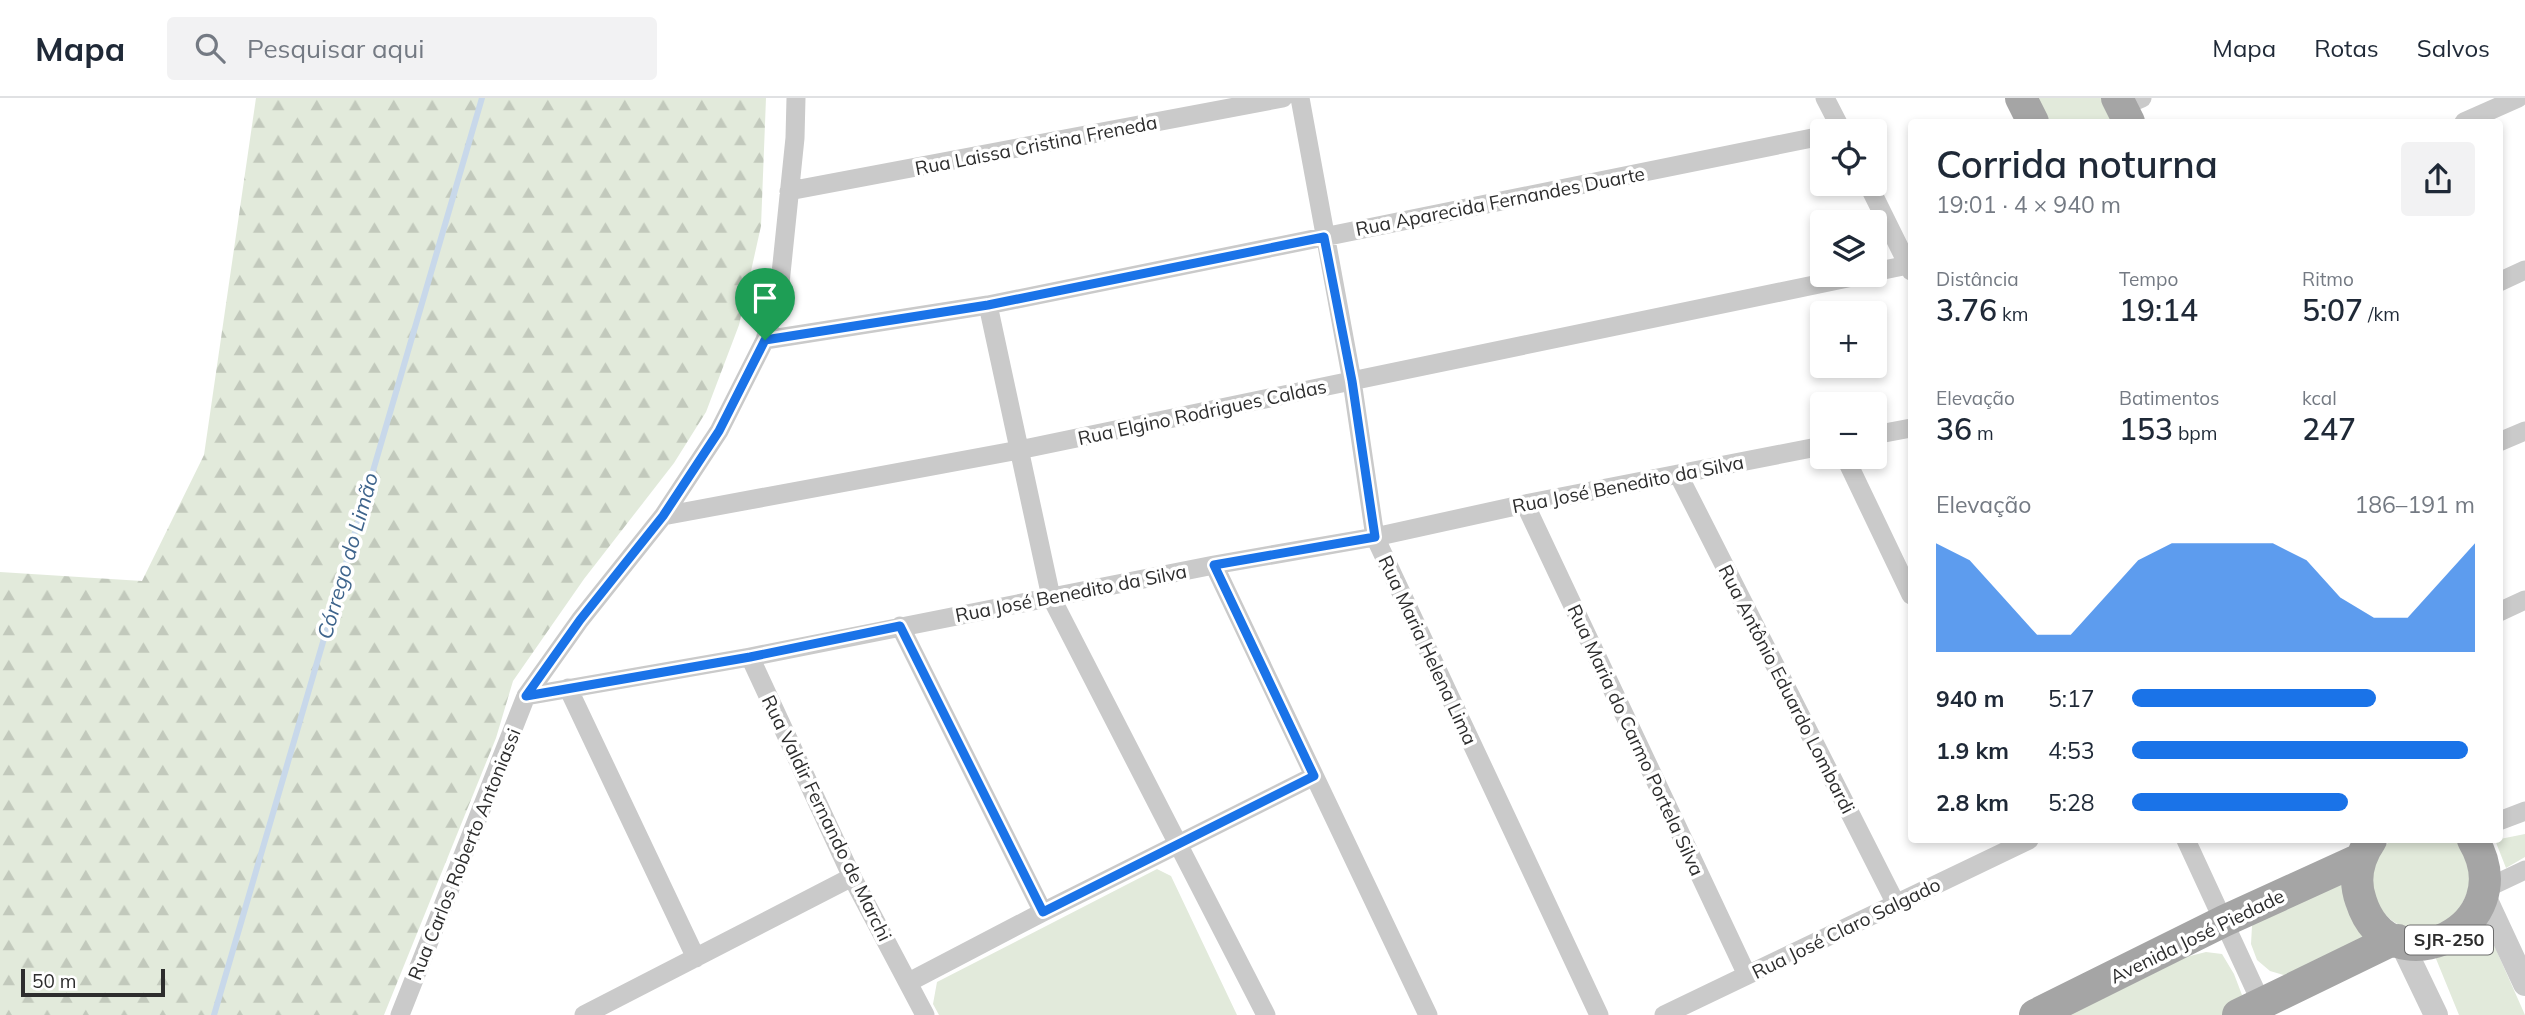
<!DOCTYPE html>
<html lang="pt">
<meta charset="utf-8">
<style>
:root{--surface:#fff;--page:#f2f2f3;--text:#1f2937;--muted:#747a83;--line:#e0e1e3;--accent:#1a73e8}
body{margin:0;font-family:Mulish,sans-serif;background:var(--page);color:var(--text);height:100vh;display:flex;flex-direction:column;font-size:26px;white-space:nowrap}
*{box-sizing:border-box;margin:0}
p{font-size:23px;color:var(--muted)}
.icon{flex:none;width:38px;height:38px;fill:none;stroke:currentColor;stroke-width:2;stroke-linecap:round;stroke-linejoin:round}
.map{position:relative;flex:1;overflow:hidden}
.side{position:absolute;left:1908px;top:21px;width:595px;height:724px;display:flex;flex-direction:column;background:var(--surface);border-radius:7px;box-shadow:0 4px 10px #0003}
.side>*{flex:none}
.tools{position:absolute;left:1810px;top:21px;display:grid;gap:14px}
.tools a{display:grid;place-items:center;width:77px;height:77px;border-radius:7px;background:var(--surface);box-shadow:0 4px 10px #0003;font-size:35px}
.scale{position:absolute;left:21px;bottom:18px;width:144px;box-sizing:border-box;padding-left:7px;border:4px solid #2d2d2d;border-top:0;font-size:19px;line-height:24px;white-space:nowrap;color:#2d2d2d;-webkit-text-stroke:5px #fff;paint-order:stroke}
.pin{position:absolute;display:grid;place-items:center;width:60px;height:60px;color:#fff;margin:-72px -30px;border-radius:50% 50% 50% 0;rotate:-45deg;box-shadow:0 0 7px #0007}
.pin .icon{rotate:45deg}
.round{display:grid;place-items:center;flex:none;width:74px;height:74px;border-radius:7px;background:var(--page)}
.headline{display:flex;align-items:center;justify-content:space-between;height:119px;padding:0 28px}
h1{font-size:38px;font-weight:600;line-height:52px}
.stats{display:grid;grid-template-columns:repeat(3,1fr);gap:10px;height:119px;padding:7px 28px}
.stats div{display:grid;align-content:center}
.stats b{font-size:30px;font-weight:600}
.stats small{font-size:19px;font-weight:400}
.stats p{font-size:19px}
.chart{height:196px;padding:14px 28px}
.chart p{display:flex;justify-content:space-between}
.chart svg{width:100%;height:126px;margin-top:7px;fill:var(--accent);opacity:.7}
ul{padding:0 28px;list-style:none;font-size:23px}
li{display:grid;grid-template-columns:112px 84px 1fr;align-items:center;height:52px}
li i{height:18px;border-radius:9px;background:var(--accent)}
header{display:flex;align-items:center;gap:42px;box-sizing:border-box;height:98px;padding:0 35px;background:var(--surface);border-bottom:2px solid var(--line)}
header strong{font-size:33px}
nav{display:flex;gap:38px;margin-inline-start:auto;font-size:24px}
.search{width:490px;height:63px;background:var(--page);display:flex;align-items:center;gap:18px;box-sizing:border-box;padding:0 24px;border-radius:7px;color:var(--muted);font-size:26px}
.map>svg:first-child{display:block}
.grass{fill:#e2eadb}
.forest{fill:url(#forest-firs)}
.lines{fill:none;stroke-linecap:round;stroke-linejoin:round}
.stream{stroke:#c8d8ea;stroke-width:6}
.minor{stroke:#cacaca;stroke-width:19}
.tertiary{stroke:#cacaca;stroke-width:24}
.primary{stroke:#a5a5a5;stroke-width:32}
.route-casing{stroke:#fff;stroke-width:14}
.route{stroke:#1a73e8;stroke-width:9}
.labels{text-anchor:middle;stroke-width:7;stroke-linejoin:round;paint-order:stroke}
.shield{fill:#fff;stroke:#6c6c6c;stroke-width:2}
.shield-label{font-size:18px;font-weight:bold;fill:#2d2d2d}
.street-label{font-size:19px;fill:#2d2d2d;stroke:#fff}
.water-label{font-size:21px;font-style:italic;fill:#3e648c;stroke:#fff}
</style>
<header>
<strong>Mapa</strong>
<div class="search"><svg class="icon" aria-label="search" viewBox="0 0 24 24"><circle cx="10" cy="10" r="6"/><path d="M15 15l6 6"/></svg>Pesquisar aqui</div>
<nav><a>Mapa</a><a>Rotas</a><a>Salvos</a></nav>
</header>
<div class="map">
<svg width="2525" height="917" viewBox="0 0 2525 917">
<defs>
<pattern id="forest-firs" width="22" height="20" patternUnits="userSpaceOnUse" patternTransform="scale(1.75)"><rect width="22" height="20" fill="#e2eadb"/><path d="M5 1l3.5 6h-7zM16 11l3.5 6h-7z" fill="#c2c9bc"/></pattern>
</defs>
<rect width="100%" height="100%" fill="#fff"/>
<!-- grass -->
<path class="grass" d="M2038 0H2107L2121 24H2050Z
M2525 736V759L2506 770 2495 742Z
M2392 742H2455L2465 749 2477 776 2451 827C2443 829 2433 834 2424 834 2406 835 2382 819 2375 802 2368 783 2374 753 2392 742Z
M1157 771 1171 778 1237 917H939L933 906 937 884Z
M2344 777 2371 840 2287 878 2270 873 2257 862 2251 846 2252 828 2262 814Z
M2483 832 2490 838 2525 917H2459L2432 851 2461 847Z
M2206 854 2222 856 2234 876 2242 897 2234 915 2229 917H2069L2186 859Z"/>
<!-- forest -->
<path class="forest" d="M256 0H766L761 128 739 227 706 314 674 365 584 481 513 583 496 640 384 917H0V474L142 483 204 357Z"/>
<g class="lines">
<!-- stream -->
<path class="stream" d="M214 917 482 0"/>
<!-- minor -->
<path class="minor" d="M1300 0 1352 283 1375 439 1599 917
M1825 0 1842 33
M2121 9 2142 0
M2464 24 2518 0
M1868 86 1911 173
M789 93 1283 0
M1874 174 1908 167
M2499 184 2525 172
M988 207 1051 499 1266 917
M765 242 988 207 1822 38
M1874 337 1911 330
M2499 344 2525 333
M1845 359 1911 497
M1678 376 1896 806
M1525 406 1747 877
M663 418 1019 352 1862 177
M1214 467 1428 917
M2499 514 2525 502
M900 528 1043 814
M750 559 852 779 925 917
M568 590 696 860
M526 598 750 559 1214 467 1375 439 1525 406 1822 348
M2499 723 2525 713
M2186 742 2265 913
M2487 790 2525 772
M909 884 1043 814 1314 678
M400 917 526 598 580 522 663 418 719 333 765 242 779 195 795 40 796 0
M584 917 852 779
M1664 917 2029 742"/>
<!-- tertiary -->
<path class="tertiary" d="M2485 800 2525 886
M2401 844 2436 917"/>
<!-- primary -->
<path class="primary" d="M2021 0 2033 24
M2117 0 2129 24
M2371 742C2358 761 2353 781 2361 803 2390 894 2525 829 2473 742
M2035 917 2224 823 2360 761
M2238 917 2386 845 2398 842"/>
</g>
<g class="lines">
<!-- route casing -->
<g class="route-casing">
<path id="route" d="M1324 139 1352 283 1375 439 1214 467 1314 678 1043 814 900 528 750 559 526 598 580 522 663 418 719 333 765 242 988 207Z"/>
</g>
<!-- route -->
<use href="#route" class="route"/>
</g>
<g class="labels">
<!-- shield labels -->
<rect class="shield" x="2405" y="827.5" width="88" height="29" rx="5"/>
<g class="shield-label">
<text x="2449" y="848">SJR-250</text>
</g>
<!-- street labels -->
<g class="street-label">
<text transform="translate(1036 47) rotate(-11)" y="7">Rua Laissa Cristina Freneda</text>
<text transform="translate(1500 103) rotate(-11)" y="7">Rua Aparecida Fernandes Duarte</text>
<text transform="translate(1202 314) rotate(-12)" y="7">Rua Elgino Rodrigues Caldas</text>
<text transform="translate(1628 386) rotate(-11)" y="7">Rua José Benedito da Silva</text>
<text transform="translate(1071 495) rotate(-11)" y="7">Rua José Benedito da Silva</text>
<text transform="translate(1428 552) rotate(65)" y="7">Rua Maria Helena Lima</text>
<text transform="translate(1787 591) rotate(63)" y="7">Rua Antônio Eduardo Lombardi</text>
<text transform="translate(1636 642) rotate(65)" y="7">Rua Maria do Carmo Portela Silva</text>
<text transform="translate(827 720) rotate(64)" y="7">Rua Valdir Fernando de Marchi</text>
<text transform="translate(464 756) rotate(-68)" y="7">Rua Carlos Roberto Antoniassi</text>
<text transform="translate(1846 830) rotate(-26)" y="7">Rua José Claro Salgado</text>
<text transform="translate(2197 838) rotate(-26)" y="7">Avenida José Piedade</text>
</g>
<!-- water labels -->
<g class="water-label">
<text transform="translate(348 458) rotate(-74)" y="7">Córrego do Limão</text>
</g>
</g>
</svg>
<div class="tools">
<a><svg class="icon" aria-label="locate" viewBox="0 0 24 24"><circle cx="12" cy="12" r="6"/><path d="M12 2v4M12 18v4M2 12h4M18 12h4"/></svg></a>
<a><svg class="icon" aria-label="layers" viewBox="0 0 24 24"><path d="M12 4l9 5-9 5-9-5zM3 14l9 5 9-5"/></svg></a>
<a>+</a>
<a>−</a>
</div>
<div class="scale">50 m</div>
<div class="pin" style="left:765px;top:242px;background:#1e9e55"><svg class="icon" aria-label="arrive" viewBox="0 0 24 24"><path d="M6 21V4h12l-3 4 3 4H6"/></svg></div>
<section class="side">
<div class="headline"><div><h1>Corrida noturna</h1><p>19:01 · 4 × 940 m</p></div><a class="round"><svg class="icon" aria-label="share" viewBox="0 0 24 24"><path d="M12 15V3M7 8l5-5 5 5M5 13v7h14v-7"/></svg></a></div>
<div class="stats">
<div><p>Distância</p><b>3.76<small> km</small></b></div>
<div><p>Tempo</p><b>19:14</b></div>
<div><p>Ritmo</p><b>5:07<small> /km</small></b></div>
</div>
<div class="stats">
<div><p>Elevação</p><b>36<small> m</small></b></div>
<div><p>Batimentos</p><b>153<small> bpm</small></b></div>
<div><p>kcal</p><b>247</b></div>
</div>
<div class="chart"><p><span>Elevação</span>186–191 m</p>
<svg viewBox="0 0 160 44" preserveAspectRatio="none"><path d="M0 44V6L10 12L20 25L30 38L40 38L50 25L60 12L70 6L80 6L90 6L100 6L110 12L120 25L130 32L140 32L150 19L160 6V44z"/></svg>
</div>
<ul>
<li><b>940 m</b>5:17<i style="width:71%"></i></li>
<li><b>1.9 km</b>4:53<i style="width:98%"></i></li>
<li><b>2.8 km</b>5:28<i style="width:63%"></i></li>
</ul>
</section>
</div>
